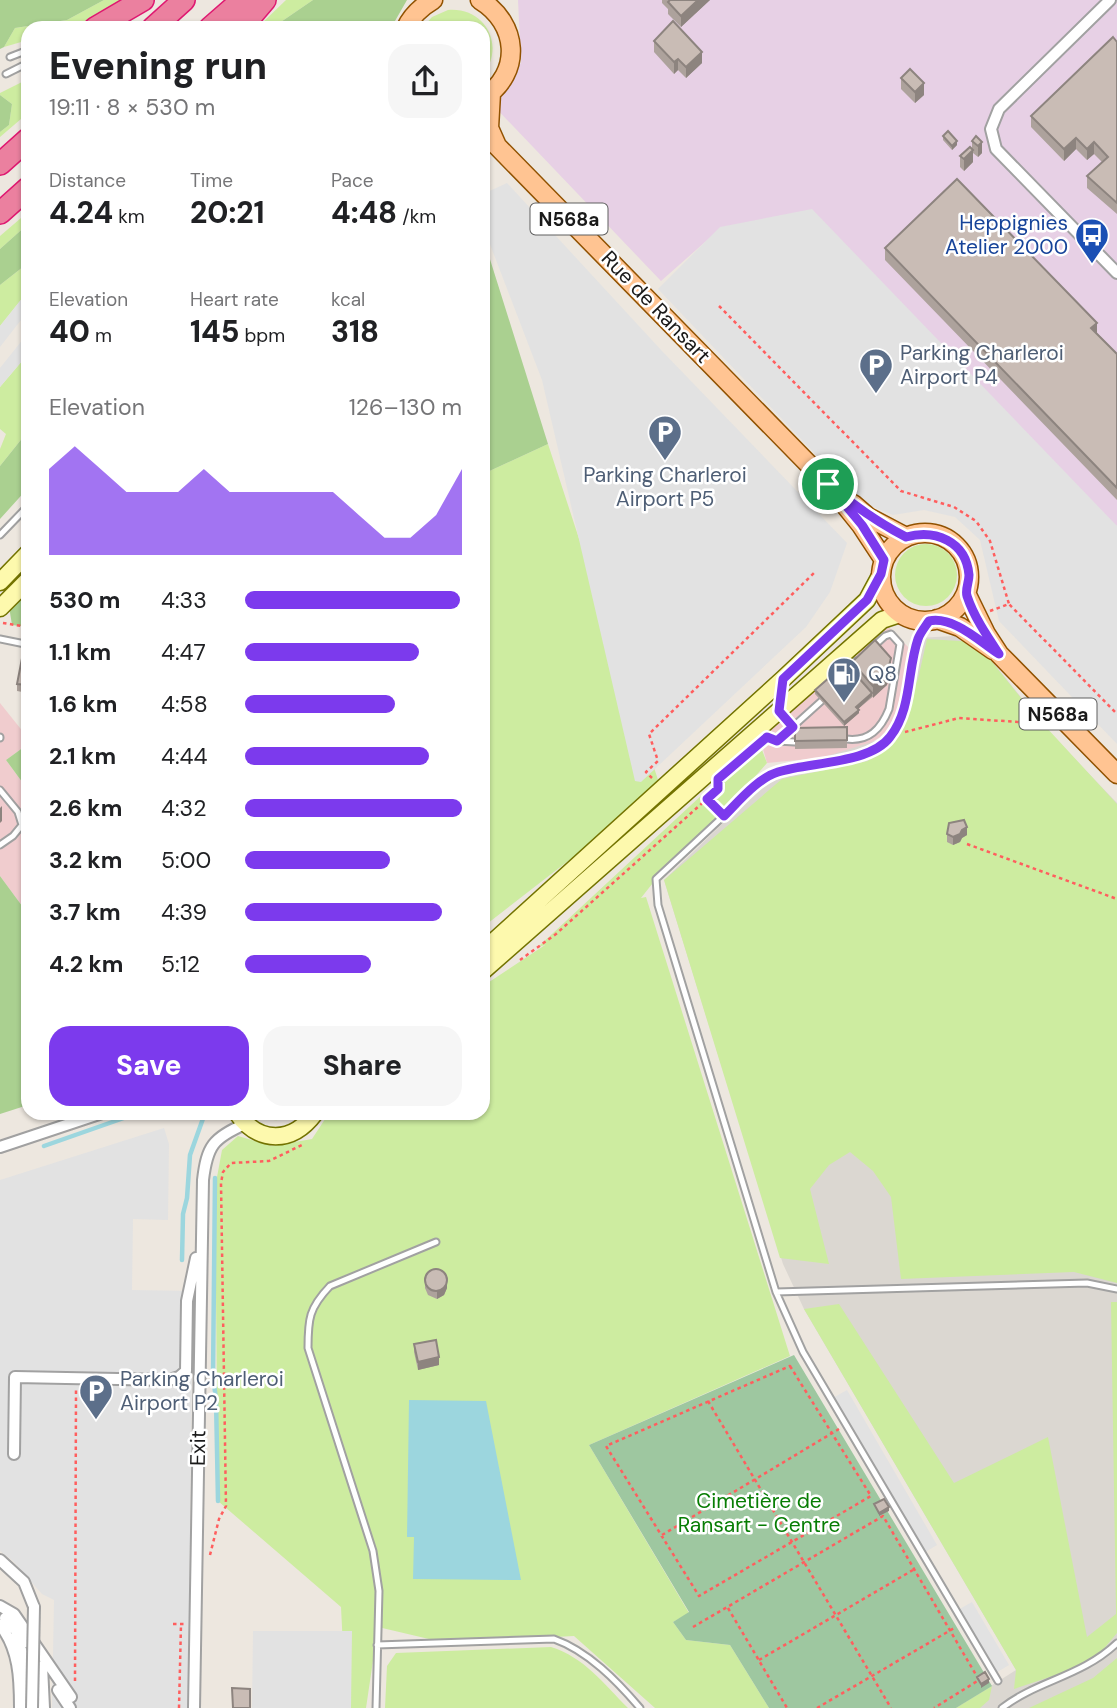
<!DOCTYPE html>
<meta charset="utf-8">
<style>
:root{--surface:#fff;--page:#f6f6f6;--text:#202124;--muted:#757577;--accent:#7c3aed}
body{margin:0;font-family:"DM Sans",sans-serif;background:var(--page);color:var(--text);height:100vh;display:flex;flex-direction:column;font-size:26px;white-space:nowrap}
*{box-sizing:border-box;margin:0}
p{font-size:23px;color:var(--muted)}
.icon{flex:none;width:38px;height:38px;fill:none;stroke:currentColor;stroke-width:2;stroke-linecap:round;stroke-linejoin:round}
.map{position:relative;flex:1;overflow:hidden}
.side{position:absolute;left:21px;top:21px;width:469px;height:1099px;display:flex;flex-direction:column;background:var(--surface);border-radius:21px;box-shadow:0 2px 5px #0004}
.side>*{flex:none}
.pin{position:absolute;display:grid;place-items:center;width:60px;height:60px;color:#fff;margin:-30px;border:4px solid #fff;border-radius:50%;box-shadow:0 2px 7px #0007}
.round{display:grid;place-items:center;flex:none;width:74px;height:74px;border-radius:21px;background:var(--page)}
.head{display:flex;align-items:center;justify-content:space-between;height:119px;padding:0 28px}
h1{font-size:38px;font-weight:800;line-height:52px}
.figures{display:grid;grid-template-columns:repeat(3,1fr);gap:10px;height:119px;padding:7px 28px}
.figures div{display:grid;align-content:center}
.figures b{font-size:30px;font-weight:800}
.figures small{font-size:19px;font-weight:400}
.figures p{font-size:19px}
.chart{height:196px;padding:14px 28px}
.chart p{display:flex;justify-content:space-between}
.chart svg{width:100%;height:126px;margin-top:7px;fill:var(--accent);opacity:.7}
.action{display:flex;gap:14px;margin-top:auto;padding:14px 28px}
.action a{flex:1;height:80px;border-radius:21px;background:var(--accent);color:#fff;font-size:28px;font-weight:800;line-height:80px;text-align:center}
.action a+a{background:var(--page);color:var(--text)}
ul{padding:0 28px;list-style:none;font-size:23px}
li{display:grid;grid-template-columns:112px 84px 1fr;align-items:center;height:52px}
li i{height:18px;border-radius:9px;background:var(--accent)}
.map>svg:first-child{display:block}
.commercial{fill:#f0ccce}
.industrial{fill:#e7d0e5}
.airport{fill:#dbd7d1}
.grass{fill:#cdeca0}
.forest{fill:#aad090}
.cemetery{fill:#9ec7a0}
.parking{fill:#e2e2e2}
.water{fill:#9cd6de}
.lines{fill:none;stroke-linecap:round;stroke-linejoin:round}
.stream{stroke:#9cd6de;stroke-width:4.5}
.lane-casing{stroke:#a1a1a1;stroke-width:9}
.street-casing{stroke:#a1a1a1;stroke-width:14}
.secondary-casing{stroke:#737300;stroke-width:19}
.primary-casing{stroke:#915200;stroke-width:21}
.highway-casing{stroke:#df1871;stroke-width:24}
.path{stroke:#ff5e5e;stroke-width:2.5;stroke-dasharray:3.5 3.5;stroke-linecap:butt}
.lane{stroke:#fff;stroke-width:5}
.street{stroke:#fff;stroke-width:10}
.secondary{stroke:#fdf9ad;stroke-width:16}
.primary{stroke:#ffc492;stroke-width:18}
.highway{stroke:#eb809f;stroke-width:21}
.street-bridge-casing{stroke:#a1a1a1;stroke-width:14;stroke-linecap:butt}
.street-bridge{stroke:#fff;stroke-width:10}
.wall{fill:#ada29c}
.shaded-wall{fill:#8d847f}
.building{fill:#c9bcb5;stroke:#8d847f;stroke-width:2}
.route-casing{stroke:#fff;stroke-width:14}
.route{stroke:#7c3aed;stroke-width:9}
.labels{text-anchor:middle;stroke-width:5;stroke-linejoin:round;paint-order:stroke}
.shield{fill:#fff;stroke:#5f5f5f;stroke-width:2}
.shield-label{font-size:19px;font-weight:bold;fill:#1a1a1a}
.transit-label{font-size:21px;fill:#164399;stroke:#fff;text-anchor:end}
.street-label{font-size:21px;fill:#1a1a1a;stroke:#fff}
.service-label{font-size:21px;fill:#4e5e75;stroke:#fff;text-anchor:start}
.park-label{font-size:21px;fill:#077d04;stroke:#fff}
</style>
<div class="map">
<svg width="1117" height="1708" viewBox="0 0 1117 1708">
<rect width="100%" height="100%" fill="#ede7df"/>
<!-- commercial -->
<path class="commercial" d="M882 620 910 649 893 729 864 747 819 758 767 763 758 731Z
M0 703 28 738V744L6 760 28 790V914L0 876Z"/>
<!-- industrial -->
<path class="industrial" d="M518 0H1117V526L722 227 661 281 490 102 521 63Z"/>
<!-- airport -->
<path class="airport" d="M971 635 1049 732 1117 803V1708H956L1016 1670 804 1309 783 1264 664 880 776 772 891 736 918 638Z"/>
<!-- grass -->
<path class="grass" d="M104 0H123L74 28H28V40L4 47 15 28 67 20Z
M286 0H313L272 28H257Z
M448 10C485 7 506 45 483 75V28H422L432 17Z
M28 79V113L0 137V132L9 125 12 104 0 95V93Z
M28 212V224L0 249V236Z
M28 263V291L0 326V285Z
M28 354V431L0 466V449L6 434 0 429V387Z
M548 444 661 789 483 927V474Z
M895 575a31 31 0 1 1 62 0a31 31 0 1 1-62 0Z
M927 639 976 642 1034 714 1117 804V1283L1074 1272 901 1279 891 1197 873 1171 850 1152 829 1165 810 1189 829 1264 780 1258 664 880 782 779 868 761 893 729 918 679Z
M759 742 767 763 704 834 656 879 641 898 646 897 790 1356 589 1445 689 1613 673 1622 686 1640 730 1645 769 1708H655L574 1636 446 1643 378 1627 366 1708H346L341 1607 218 1501 215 1188 222 1150 238 1136 272 1146 312 1139 329 1113H483V986L545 945 538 947Z
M256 1113H295C282 1123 269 1122 256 1113Z
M1111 1302H1117V1633L1092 1663 1014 1689 1016 1670 804 1309 839 1304 954 1483 1048 1437 1087 1637 1116 1614Z
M551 1647C584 1657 604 1684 628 1708H385L387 1666 396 1653Z
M1117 1658V1708H1029L1093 1678Z
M992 1686 989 1700 980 1708H956Z"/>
<!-- forest -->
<path class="forest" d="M0 0H104L67 20 15 28 4 47 0 49Z
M313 0H407L391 28H272Z
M0 95 12 104 9 125 0 132Z
M28 224V263L0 285V249Z
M483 237 548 444 483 474Z
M28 431V488L0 519V466Z
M28 580V627L12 625 8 600Z
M28 744V790L6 760Z
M0 876 28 914V1105L0 1114Z"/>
<!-- cemetery -->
<path class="cemetery" d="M794 1355 992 1686 956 1708H769L730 1645 686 1640 673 1622 689 1612 589 1445Z"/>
<!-- parking -->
<path class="parking" d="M507 183 662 351 847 543 830 592 806 627 641 782 635 781 542 380 483 226V194Z
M812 209 1117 526V744L999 621 980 540 955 517 924 510 893 515 861 502 658 289 720 227Z
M28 291V311L0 347V326Z
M28 333V354L0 387V368Z
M164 1128 169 1144 168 1220 133 1219 132 1290 193 1291 188 1708H52L54 1600 42 1594 13 1561 0 1551V1180Z
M847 1390 937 1545 922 1554 831 1399Z
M972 1602 1009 1665 994 1674 956 1611Z
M253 1631H352L351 1708H252Z"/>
<!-- water -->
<path class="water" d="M409 1400 486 1401 521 1580 413 1579 414 1537H407Z"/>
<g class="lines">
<!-- stream -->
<path class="stream" d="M44 1146 138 1113
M215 1178 213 1377 216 1399 218 1501
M182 1260 183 1214 187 1198 190 1155 205 1113"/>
<!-- lane casing -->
<g class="lane-casing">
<path id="lane" d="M10 57 28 50
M6 74 28 63
M0 535 28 506
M929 621 918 638 904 710 897 728 885 744 867 753 776 772 759 783 656 879 658 905 776 1292 803 1352 998 1681
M0 639 25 644
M846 671 856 661
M835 690 846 680V656
M0 737V738
M846 739C869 742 881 729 889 709L900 644 891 634 885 636 874 646
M795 742 777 741 827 696
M0 790 18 812 22 825 13 836 0 845
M776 1292 1087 1283 1117 1289
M377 1645 554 1639C588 1651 617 1681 640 1708
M376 1708 379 1591 373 1551 308 1348C308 1319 309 1308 330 1286L436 1242
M1002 1708C1038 1680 1081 1677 1117 1643"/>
</g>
<!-- street casing -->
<g class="street-casing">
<path id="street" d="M1110 0 999 109 991 129 996 149 1117 273
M0 1147 102 1113
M14 1454 15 1377 169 1380 179 1377 186 1371 187 1301 196 1258
M0 1560 24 1582 34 1607
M0 1606 14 1614 71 1697
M5 1618 26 1642
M0 1625C19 1649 20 1678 20 1708
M16 1636 24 1658 27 1702
M42 1666 44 1708
M58 1690 70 1708
M194 1708 203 1180C207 1146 213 1138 245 1124"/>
</g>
<!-- secondary casing -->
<g class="secondary-casing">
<path id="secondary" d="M0 582 28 553
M0 608 28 580
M483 951 783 679 867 600 881 574
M483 971 882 620 900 614
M237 1113C259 1144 292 1144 315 1113"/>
</g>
<!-- primary casing -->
<g class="primary-casing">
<path id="primary" d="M480 0C518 23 523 73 483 98
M406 28C412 15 421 7 433 0
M491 93 489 128 497 146 828 484 861 525 884 560
M853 504 868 517 906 537
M881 577a44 44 0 1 1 88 0a44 44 0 1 1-88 0Z
M966 593 986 634 999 654 1117 774
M937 619 960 627 993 650"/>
</g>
<!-- highway casing -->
<g class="highway-casing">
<path id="highway" d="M95 28 143 0
M153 28 184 0
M210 28 242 0
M241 28 265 0
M0 164 28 139
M0 213 28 188"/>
</g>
<!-- path -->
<path class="path" d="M719 306 901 491 954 507 976 521 990 541 1009 604
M990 611 1009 604 1117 714
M3 623 28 627
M905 732 959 718 1047 724
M652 778 646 772 658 761 649 734 814 573
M707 798 717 809
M967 844 1117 899
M520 960 556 934 718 789V784
M790 1366 871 1496 699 1596 606 1446Z
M708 1401 891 1708
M662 1535 839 1429
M210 1555 219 1519 226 1506 221 1183 223 1172 231 1163 269 1161 302 1145
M728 1608 787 1708
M173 1624H185
M693 1627 883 1516 979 1680 934 1708
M759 1660 913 1570
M75 1681 76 1390
M179 1708 181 1624
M817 1708 956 1627"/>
<!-- lane -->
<use href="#lane" class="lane"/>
<!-- street -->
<use href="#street" class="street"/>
<!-- secondary -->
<use href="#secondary" class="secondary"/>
<!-- primary -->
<use href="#primary" class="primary"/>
<!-- highway -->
<use href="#highway" class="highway"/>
<!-- street-bridge casing -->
<g class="street-bridge-casing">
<path id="street-bridge" d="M32 1708 34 1607"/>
</g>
<!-- street-bridge -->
<use href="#street-bridge" class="street-bridge"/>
</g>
<!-- wall -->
<path class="wall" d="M662 0H710L681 27 668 14V9L662 3Z
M654 41 702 63 686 78 678 70 674 74 654 52Z
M1117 42V214L1087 188V176L1102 162 1094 154 1087 160 1076 149 1064 161 1031 127V116Z
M901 78 924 95 915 103 901 89Z
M943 136 957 145 952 150 943 140Z
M976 136 982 153 978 157 973 153V162L964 171 960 167V156L972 149V141Z
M885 248 1097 333 1117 354V500L885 260Z
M28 649V693L17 691V684Z
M852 662 891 669 887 685 858 709 859 713 844 726 815 694V690L842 691 856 678 852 673Z
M847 727V748L795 749V728Z
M947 834 967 835 962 838 960 842 953 845 947 842Z
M425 1280 447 1288 444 1295 437 1299 428 1295 425 1288Z
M414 1344 439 1365 418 1370 414 1352Z"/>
<!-- shaded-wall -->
<path class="shaded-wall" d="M698 0H710L681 27V16Z
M702 52V63L686 78V67Z
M678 59V70L674 74V62Z
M924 83V95L915 103V92Z
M1076 138V149L1064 161V149Z
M957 141V145L952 150V146Z
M982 142V153L978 157V146Z
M1094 142V154L1087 160V149Z
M973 150V162L964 171V159Z
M1097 323V334L1091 328Z
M891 658V669L887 685 873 698V686Z
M872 693V696L856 711V707Z
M859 710V713L844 726V722Z
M2 806V821L0 823V808Z
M967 827V835L962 838 960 842 953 845V837L962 830Z
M447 1280V1288L444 1295 437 1299V1291Z
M439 1357V1365L418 1370V1362Z
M889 1507V1511L879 1516V1513Z
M989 1679V1683L981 1688V1684Z"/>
<!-- building -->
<path class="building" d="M670 0H698L681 16 668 2Z
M673 21 702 52 686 67 678 59 674 62 654 41Z
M1113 37 1117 42V203L1087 176 1108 157 1094 142 1087 149 1076 138 1064 149 1031 116Z
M910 69 924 83 915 92 901 78Z
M948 131 957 141 952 146 943 136Z
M976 136 982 142 978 146 972 141Z
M970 147 973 150 964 159 960 156Z
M957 179 1097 323 1091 328 1117 354V488L885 248Z
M875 640 891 658 887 673 873 686 852 662Z
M24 648 28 649V685L17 684Z
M830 677 842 691 858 677 872 693 856 707 859 710 844 722 815 690Z
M847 727V740L795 741V728Z
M964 820 967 827 962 830 960 834 953 837 947 834 949 823Z
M425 1280a11 11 0 1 1 22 0a11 11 0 1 1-22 0Z
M436 1340 439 1357 418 1362 414 1344Z
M884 1499 889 1507 879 1513 874 1504Z
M985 1672 989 1679 981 1684 977 1677Z
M232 1688 250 1689V1708H233Z"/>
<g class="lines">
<!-- route casing -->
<g class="route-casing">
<path id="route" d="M828 484C853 505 877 522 906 537 935 529 966 541 969 575 969 583 965 589 967 596 974 617 987 636 999 654 979 641 954 616 929 621 925 627 920 633 918 639 907 671 912 709 890 737 870 764 809 762 778 772 758 778 739 801 724 816L707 799 718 789V779L767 737 777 741 793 727 779 711 783 679 867 600 881 574 884 560 862 525Z"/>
</g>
<!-- route -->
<use href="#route" class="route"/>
</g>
<!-- icons -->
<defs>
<g id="bus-pin" transform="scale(1.75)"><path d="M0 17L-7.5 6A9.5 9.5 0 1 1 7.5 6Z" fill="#1a4fb4" stroke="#fff"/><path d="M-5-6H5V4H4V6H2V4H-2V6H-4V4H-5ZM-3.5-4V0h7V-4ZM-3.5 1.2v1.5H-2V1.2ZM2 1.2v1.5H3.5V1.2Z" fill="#fff"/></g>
<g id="parking-pin" transform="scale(1.75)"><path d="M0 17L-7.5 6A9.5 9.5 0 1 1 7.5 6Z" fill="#5c6f8a" stroke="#fff"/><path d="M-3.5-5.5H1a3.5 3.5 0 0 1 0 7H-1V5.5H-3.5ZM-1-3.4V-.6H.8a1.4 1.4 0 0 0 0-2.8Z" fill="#fff"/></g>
<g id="fuel-pin" transform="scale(1.75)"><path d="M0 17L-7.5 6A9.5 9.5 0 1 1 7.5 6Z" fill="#5c6f8a" stroke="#fff"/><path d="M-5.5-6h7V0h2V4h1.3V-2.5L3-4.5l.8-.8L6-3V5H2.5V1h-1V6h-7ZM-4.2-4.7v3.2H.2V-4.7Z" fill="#fff"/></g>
</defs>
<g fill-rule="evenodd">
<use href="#bus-pin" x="1092" y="235"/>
<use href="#parking-pin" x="876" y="365"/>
<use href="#parking-pin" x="665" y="432"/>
<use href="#fuel-pin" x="844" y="674"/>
<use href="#parking-pin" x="96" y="1391"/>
</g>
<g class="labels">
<!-- shield labels -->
<g class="shield">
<rect x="530.5" y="203.5" width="77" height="31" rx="5"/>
<rect x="1019.5" y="698.5" width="77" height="31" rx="5"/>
</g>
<g class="shield-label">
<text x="569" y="226">N568a</text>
<text x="1058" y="721">N568a</text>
</g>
<!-- transit labels -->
<g class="transit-label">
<text x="1068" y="230">Heppignies<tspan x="1068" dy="24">Atelier 2000</tspan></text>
</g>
<!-- street labels -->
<g class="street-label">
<text transform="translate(656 307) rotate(46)" y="7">Rue de Ransart</text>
<text transform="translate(198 1448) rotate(-89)" y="7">Exit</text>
</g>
<!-- service labels -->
<g class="service-label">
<text x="900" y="360">Parking Charleroi<tspan x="900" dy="24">Airport P4</tspan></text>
<text x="665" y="482" text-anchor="middle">Parking Charleroi<tspan x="665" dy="24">Airport P5</tspan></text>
<text x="868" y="681">Q8</text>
<text x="120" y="1386">Parking Charleroi<tspan x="120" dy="24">Airport P2</tspan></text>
</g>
<!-- park labels -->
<g class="park-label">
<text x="759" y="1508">Cimetière de<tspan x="759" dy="24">Ransart - Centre</tspan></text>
</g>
</g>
</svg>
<div class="pin" style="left:828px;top:484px;background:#1e9e55"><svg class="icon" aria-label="arrive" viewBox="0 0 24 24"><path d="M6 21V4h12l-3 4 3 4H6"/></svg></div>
<section class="side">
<div class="head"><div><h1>Evening run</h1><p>19:11 · 8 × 530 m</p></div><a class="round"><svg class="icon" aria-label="share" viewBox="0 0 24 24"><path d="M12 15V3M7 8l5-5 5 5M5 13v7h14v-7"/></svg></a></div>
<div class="figures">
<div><p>Distance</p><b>4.24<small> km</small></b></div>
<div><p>Time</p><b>20:21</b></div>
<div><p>Pace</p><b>4:48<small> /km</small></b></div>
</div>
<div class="figures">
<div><p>Elevation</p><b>40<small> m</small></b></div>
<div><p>Heart rate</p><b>145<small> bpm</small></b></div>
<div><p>kcal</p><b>318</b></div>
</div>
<div class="chart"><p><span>Elevation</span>126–130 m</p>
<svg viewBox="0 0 160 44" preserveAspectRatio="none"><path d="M0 44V14L10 6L20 14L30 22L40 22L50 22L60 14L70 22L80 22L90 22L100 22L110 22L120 30L130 38L140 38L150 30L160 14V44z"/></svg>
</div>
<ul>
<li><b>530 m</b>4:33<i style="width:99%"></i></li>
<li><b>1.1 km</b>4:47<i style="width:80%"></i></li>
<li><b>1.6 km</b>4:58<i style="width:69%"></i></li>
<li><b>2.1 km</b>4:44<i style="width:85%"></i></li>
<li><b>2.6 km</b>4:32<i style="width:100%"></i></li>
<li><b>3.2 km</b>5:00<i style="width:67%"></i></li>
<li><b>3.7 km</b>4:39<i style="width:91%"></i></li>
<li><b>4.2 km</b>5:12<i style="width:58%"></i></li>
</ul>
<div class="action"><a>Save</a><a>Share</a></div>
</section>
</div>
